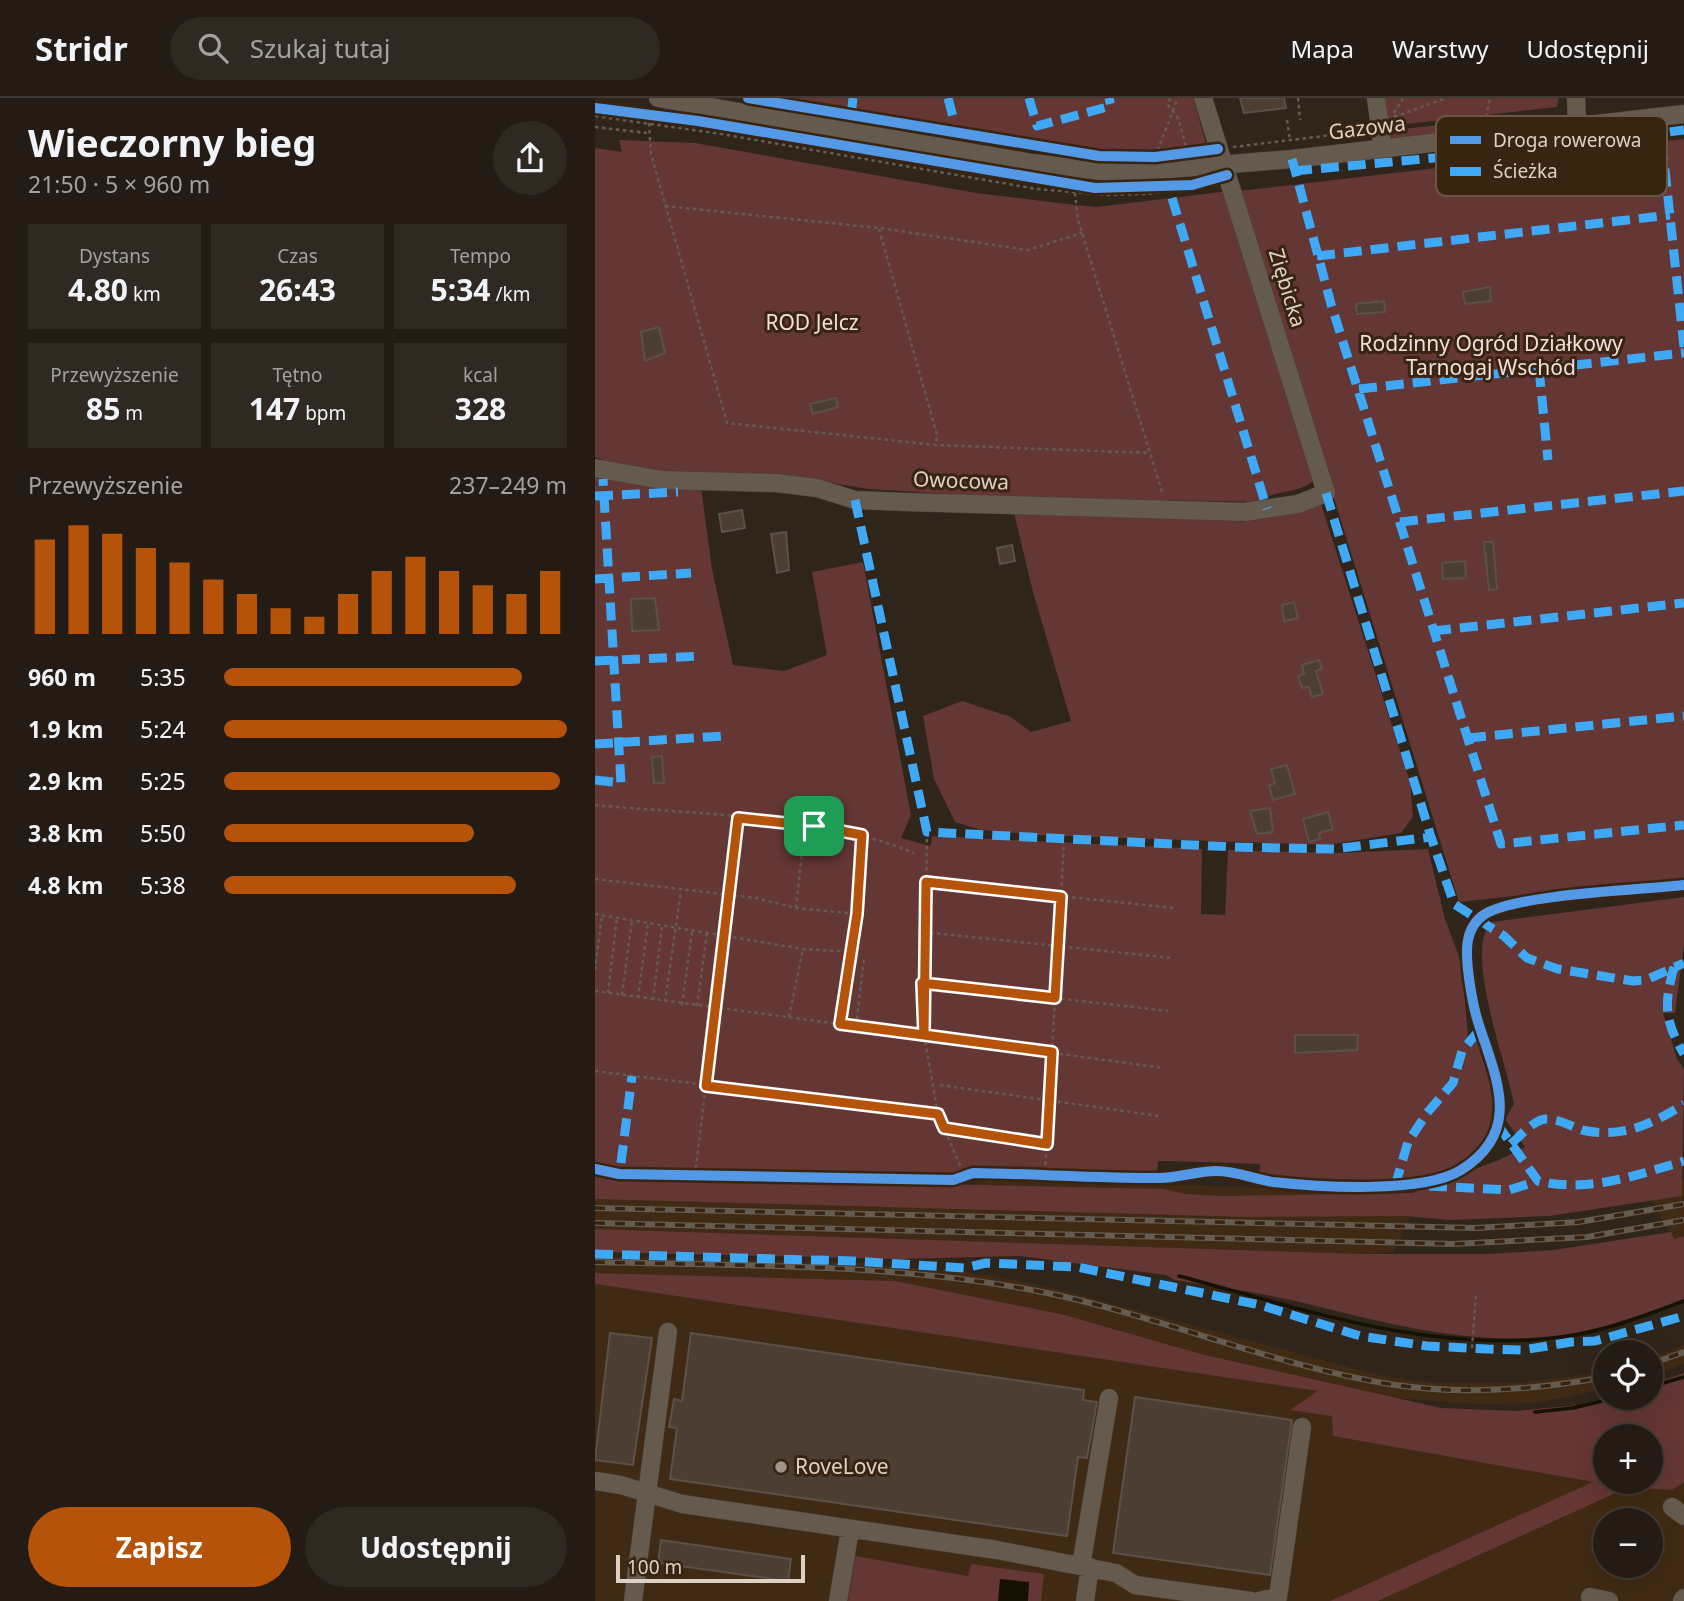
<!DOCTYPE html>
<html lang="pl">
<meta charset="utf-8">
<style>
:root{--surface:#241c14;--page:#302922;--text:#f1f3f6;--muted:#a3a1a0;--line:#413a34;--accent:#b45309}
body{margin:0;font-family:"Noto Sans",sans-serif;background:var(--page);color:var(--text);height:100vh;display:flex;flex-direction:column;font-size:26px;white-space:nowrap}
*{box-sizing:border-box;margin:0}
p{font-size:23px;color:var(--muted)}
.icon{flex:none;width:38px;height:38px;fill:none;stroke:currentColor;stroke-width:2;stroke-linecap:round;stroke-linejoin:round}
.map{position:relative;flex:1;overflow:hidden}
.side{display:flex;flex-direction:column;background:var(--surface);width:595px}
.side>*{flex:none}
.tools{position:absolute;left:998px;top:1242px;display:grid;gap:14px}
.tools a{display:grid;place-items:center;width:70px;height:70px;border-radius:50%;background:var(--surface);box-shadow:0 7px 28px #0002,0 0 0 2px var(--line);font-size:35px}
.scale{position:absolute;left:21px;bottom:18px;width:189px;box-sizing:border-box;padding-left:7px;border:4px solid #ddd0c4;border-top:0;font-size:19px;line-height:24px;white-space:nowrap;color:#ddd0c4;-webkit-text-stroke:5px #392411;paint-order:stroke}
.pin{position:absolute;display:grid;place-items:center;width:60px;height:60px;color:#fff;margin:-30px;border-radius:14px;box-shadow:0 4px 10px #0006}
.round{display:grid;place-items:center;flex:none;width:74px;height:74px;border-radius:37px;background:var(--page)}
.headline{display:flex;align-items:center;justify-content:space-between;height:119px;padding:0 28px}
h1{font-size:38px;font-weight:700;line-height:52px}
.figures{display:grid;grid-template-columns:repeat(3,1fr);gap:10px;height:119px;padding:7px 28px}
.figures div{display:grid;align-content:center;border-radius:0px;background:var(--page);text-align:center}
.figures b{font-size:30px;font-weight:700}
.figures small{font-size:19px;font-weight:400}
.figures p{font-size:19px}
.chart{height:196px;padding:14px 28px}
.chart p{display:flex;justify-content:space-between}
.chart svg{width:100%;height:126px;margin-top:7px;stroke:var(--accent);stroke-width:6}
.cta{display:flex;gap:14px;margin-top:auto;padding:14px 28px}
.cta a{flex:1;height:80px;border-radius:42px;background:var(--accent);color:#fff;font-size:28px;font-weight:700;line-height:80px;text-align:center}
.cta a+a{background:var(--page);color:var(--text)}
ul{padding:0 28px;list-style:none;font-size:23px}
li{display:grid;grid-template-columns:112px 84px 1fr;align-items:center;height:52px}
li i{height:18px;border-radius:9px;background:var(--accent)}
header{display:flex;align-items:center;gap:42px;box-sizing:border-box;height:98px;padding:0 35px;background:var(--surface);border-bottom:2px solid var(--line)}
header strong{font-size:33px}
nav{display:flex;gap:38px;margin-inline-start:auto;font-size:24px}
.search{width:490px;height:63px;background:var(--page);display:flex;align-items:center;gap:18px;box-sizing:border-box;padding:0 24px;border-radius:38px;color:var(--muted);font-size:26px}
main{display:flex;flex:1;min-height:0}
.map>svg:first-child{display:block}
.built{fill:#412a13;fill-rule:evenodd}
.green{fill:#643634;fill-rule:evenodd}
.water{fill:#161203}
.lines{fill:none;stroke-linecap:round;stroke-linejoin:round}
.stream{stroke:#161203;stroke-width:3.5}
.building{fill:#4d3e34;stroke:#5b5149;stroke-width:2}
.minor-casing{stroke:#4a4037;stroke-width:19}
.path{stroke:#645c51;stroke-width:2.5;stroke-dasharray:3.5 3.5;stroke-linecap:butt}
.minor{stroke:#645b4e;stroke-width:18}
.rail-casing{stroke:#645c51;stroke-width:6}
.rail{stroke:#392411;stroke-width:3.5;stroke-dasharray:10;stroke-linecap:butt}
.quiet{stroke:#3fa9f5;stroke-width:9;stroke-dasharray:18 9;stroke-linecap:butt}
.cycleway-casing{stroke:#392411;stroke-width:15}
.cycleway{stroke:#5399e6;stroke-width:10}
.route-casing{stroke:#fff;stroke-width:14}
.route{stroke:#b45309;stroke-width:9}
.poi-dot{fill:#a09488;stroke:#392411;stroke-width:2.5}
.labels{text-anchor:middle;stroke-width:6;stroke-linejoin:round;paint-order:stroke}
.street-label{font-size:21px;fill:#ddd0c4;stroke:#392411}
.park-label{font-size:21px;fill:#f2dedc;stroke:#392411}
.poi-label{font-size:21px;fill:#ddd0c4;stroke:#392411;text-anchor:start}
.key{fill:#392411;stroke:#6a5847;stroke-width:2}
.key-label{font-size:19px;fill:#ddd0c4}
</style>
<header>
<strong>Stridr</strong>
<div class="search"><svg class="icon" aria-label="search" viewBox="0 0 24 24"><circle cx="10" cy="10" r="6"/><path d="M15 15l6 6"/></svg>Szukaj tutaj</div>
<nav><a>Mapa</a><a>Warstwy</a><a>Udostępnij</a></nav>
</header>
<main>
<section class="side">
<div class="headline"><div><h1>Wieczorny bieg</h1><p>21:50 · 5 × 960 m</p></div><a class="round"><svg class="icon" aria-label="share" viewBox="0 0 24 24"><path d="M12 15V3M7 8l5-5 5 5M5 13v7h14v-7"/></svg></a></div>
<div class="figures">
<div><p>Dystans</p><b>4.80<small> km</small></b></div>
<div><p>Czas</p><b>26:43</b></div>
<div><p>Tempo</p><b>5:34<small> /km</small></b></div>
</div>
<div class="figures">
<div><p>Przewyższenie</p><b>85<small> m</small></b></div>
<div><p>Tętno</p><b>147<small> bpm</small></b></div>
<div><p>kcal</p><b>328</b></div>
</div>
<div class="chart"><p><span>Przewyższenie</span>237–249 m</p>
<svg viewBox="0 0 160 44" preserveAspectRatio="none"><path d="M5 44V11M15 44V6M25 44V9M35 44V14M45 44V19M55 44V25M65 44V30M75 44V35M85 44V38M95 44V30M105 44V22M115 44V17M125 44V22M135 44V27M145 44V30M155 44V22"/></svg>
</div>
<ul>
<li><b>960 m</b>5:35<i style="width:87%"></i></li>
<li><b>1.9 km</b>5:24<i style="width:100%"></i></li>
<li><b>2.9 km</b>5:25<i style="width:98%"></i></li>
<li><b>3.8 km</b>5:50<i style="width:73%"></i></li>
<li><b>4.8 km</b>5:38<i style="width:85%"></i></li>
</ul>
<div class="cta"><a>Zapisz</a><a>Udostępnij</a></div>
</section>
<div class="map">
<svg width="1089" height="1503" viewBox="0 0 1089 1503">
<rect width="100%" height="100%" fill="#30251a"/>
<!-- built -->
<path class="built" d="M382 1079 826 1096 799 1154 768 1156 0 1131V1081L382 1091Z
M1089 1082V1138L1079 1141 1052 1094Z
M0 1158 263 1165 394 1177 458 1190 783 1277 827 1284 924 1285 1010 1274V1291L940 1305 882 1306 797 1300 606 1256 466 1216 300 1183 0 1175Z
M0 1186 724 1293 842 1356 999 1384 735 1503H0Z
M1089 1247V1266L1055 1278V1261Z
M1055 1384 1077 1392 1089 1384V1503H783L1033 1390ZM1010 1423H1055V1468H1010Z"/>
<!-- green -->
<path class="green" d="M167 0H598L611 45 607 52 598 53 532 57 484 54Z
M789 0H964L962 9 794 28Z
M878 23 887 32 798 41 790 33Z
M1089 41V780L864 804 644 93Z
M24 42 100 45 381 95 480 107 502 109 634 93 723 379C707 397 675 392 662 404L402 399 274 391 217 382 39 373 0 359V50L27 54Z
M0 376 8 381 13 379 65 391 106 389 117 471 138 567 189 573 232 557 217 474 268 464 316 717 306 740 336 748 337 738 607 751 606 816 630 817 633 752 743 755 833 751 850 821 867 867 873 938 885 941C890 954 897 969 899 982 922 1114 741 1082 664 1078L665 1066 574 1063H563L562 1076 372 1072 363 1078 17 1070 0 1066Z
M726 406 815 684 818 719 806 735 733 747 441 737 386 732 360 724 339 681 328 618 367 603 416 619 436 634 476 623 438 494 418 411 638 419 645 424Z
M1089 799V847L1080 915H1068L1082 961 1089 971 1087 1098 954 1118 853 1122 811 1118 652 1119 0 1101V1079H15L569 1091 590 1096 626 1098 817 1095 904 1062 930 1049 910 1021 919 1006C913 970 867 849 897 824Z
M0 1131 768 1156H893L959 1152 1076 1134 1079 1141 1089 1138V1201C1041 1219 992 1237 941 1240 865 1244 794 1226 721 1208 674 1196 627 1189 580 1182L571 1177 425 1158 304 1161 0 1154Z
M0 1175 300 1183 466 1216 606 1256 846 1310 921 1313 984 1307 1010 1300H1055V1287L1089 1275V1384L1077 1392 1032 1390 783 1503H735L998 1384 738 1338 737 1318 695 1312 723 1293 0 1186ZM1010 1339H1055V1384H1010Z
M260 1458 373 1478 376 1466 449 1476 446 1503H253Z"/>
<!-- water -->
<path class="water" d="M405 1481 434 1484 433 1503H403Z"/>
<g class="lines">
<!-- stream -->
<path class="stream" d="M584 1178C708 1211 835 1256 966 1239 1008 1234 1050 1218 1089 1203
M1055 1289 1089 1279
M940 1314 978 1310 1019 1300"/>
</g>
<!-- building -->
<path class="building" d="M645 0H689L691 10 649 15Z
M895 189 896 203 870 206 868 194Z
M789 203 790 214 762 216 761 206Z
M64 229 70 255 50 263 46 234Z
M241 300 243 309 218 316 215 306Z
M147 412 150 430 127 434 124 416Z
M191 434 194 472 182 475 176 436Z
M889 444H898L902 491 894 492Z
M417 447 420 463 405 466 402 450Z
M870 463 871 480 848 481 847 465Z
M60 500 64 532 37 533 36 501Z
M699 504 703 520 689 523 687 507Z
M724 562 727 571 721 573 728 596 717 599 714 589 707 590 703 578 709 576 707 567Z
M67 658 69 685H59L57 659Z
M692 667 700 696 678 702 674 687 680 685 676 671Z
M675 710 678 734 662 736 655 713Z
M733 714 738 731 724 735 725 741 714 744 708 721Z
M700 937H763L762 952 700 955Z
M15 1235 57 1240 38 1367 0 1362Z
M96 1235 489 1292 488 1302 502 1304 492 1360 483 1359 472 1438 75 1381 82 1330 74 1329 79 1301 87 1303Z
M540 1299 697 1322 675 1477 518 1455Z
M66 1442 196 1461 193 1483 63 1465Z"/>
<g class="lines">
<!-- minor casing -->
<g class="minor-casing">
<path id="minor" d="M63 0 437 65 524 75 697 61 1089 16
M781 0 788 51
M981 0 982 27
M0 370 67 382 181 385 222 390 260 402 310 404 650 414 703 406 731 395 608 0
M0 1383 26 1387 87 1406 402 1452 521 1475 540 1487 656 1503
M1077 1409 1089 1418
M486 1468 514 1300
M995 1499 1014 1503
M38 1503 73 1234
M243 1503 255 1432
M490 1503 495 1469
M664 1503 683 1499 707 1329
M1087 1503 1089 1500"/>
</g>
<!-- path -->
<path class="path" d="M575 0 573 7 583 20 593 55
M703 0 705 22
M799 15 808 0
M0 18 126 36 442 91 512 97 553 96 597 89
M799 19 851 0
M891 19 895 0
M692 22 695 42
M54 25 56 56 132 325 341 347 555 355
M0 29 52 35
M638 49 770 33
M560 59 583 0
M480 95 483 122 568 397
M70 108 284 130 433 152 487 135
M284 131 342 337 341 347
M0 707C102 717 225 716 319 755
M332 734 329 937 343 1016 370 1079
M0 781 161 800 201 810 262 816
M331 784 579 810
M201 810 210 727
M0 816 208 851 256 854
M328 834 577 860
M0 872 7 817
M327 885 573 913
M0 893 569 970
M13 895 22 819
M27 897 37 822
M43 900 53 825
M58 902 67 829
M70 904 86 793
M87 907 97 834
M102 908 112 835
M194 919 208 851
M245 926 262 816 267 738
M261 928 269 861
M0 973 343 1016
M345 987 564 1018
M349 1030 452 1046
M450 1074 469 745
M100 1077 143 721
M877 1250 881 1195"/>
<!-- minor -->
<use href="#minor" class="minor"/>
<!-- rail casing -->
<g class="rail-casing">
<path id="rail" d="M0 1110 881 1130 984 1124 1089 1106
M0 1125 859 1146 992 1139 1089 1122
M0 1164C146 1168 293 1165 437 1192 560 1215 676 1268 800 1287 870 1297 940 1292 1010 1279
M1055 1266 1089 1254"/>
</g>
<!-- rail -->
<use href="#rail" class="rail"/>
<!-- quiet -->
<path class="quiet" d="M353 0 358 19 356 35
M434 0 442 28 516 8 514 0
M256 18 258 0
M1067 44 1089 249
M697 61 736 206 906 746 1089 727
M699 73 969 48 1089 32
M577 100 672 411
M722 158 1075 117
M944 271 953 362
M764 291 1089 255
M731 395 836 739 859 806 909 838 932 860 963 871 1038 883 1051 882 1089 865
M0 398 83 394
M260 402 332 734 639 749 739 751 836 739
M805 424 1089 393
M0 481 96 475
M838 533 1089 505
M0 563 107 558
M873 640 1089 618
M0 646 129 638
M0 682 26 685 8 381
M1079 869C1069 906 1069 922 1089 956
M902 1026 943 1083C993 1095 1042 1077 1089 1063
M916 1046C925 1038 935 1026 946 1022 959 1018 975 1028 987 1032 1026 1041 1058 1026 1089 1006
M26 1065 37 978
M800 1088 813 1044 832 1015 858 985 867 953 885 931
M834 1088 914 1092 943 1083
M0 1156 257 1163 370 1170 391 1165 482 1169 665 1207 765 1238 832 1248 892 1251 928 1252 976 1244 1000 1243 1089 1218"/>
<!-- cycleway casing -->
<g class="cycleway-casing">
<path id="cycleway" d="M153 0 504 58 560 59 623 51
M0 10 103 23 500 90 597 87 632 77
M0 1071 24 1076 358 1082 378 1075C440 1076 502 1080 564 1080 583 1080 602 1073 621 1073 641 1073 659 1081 678 1084 723 1089 828 1096 866 1072 927 1034 902 982 885 930 878 911 869 861 873 842 875 831 881 822 890 816 924 796 1045 792 1089 787"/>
</g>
<!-- cycleway -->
<use href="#cycleway" class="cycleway"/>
</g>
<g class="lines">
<!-- route casing -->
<g class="route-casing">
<path id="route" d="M219 728 143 720 111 988 343 1016 349 1030 452 1046 457 954 329 937 331 784 466 799 460 900 327 885 329 937 245 926 262 816 267 737 219 728"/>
</g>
<!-- route -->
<use href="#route" class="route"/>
</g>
<!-- markers -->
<circle class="poi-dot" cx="186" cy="1369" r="7"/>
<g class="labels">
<!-- street labels -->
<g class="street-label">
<text transform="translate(772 30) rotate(-7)" y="7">Gazowa</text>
<text transform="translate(692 190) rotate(73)" y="7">Ziębicka</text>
<text transform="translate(366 383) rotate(2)" y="7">Owocowa</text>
</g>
<!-- park labels -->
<g class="park-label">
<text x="217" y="232">ROD Jelcz</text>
<text x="896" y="253">Rodzinny Ogród Działkowy<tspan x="896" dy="24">Tarnogaj Wschód</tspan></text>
</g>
<!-- poi labels -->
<g class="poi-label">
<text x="200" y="1376">RoveLove</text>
</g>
</g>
<!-- legend -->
<rect x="841" y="18" width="231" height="80" rx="10" class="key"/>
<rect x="855" y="38" width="31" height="8" fill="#5399e6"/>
<rect x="855" y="69" width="31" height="9" fill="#3fa9f5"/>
<g class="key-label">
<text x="898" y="49">Droga rowerowa</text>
<text x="898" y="80">Ścieżka</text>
</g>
</svg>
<div class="tools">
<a><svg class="icon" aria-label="locate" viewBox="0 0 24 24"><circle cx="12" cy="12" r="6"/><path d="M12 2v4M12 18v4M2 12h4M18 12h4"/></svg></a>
<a>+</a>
<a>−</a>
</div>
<div class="scale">100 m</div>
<div class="pin" style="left:219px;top:728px;background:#1e9e55"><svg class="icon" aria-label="arrive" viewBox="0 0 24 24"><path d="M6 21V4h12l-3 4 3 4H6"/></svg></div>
</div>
</main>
